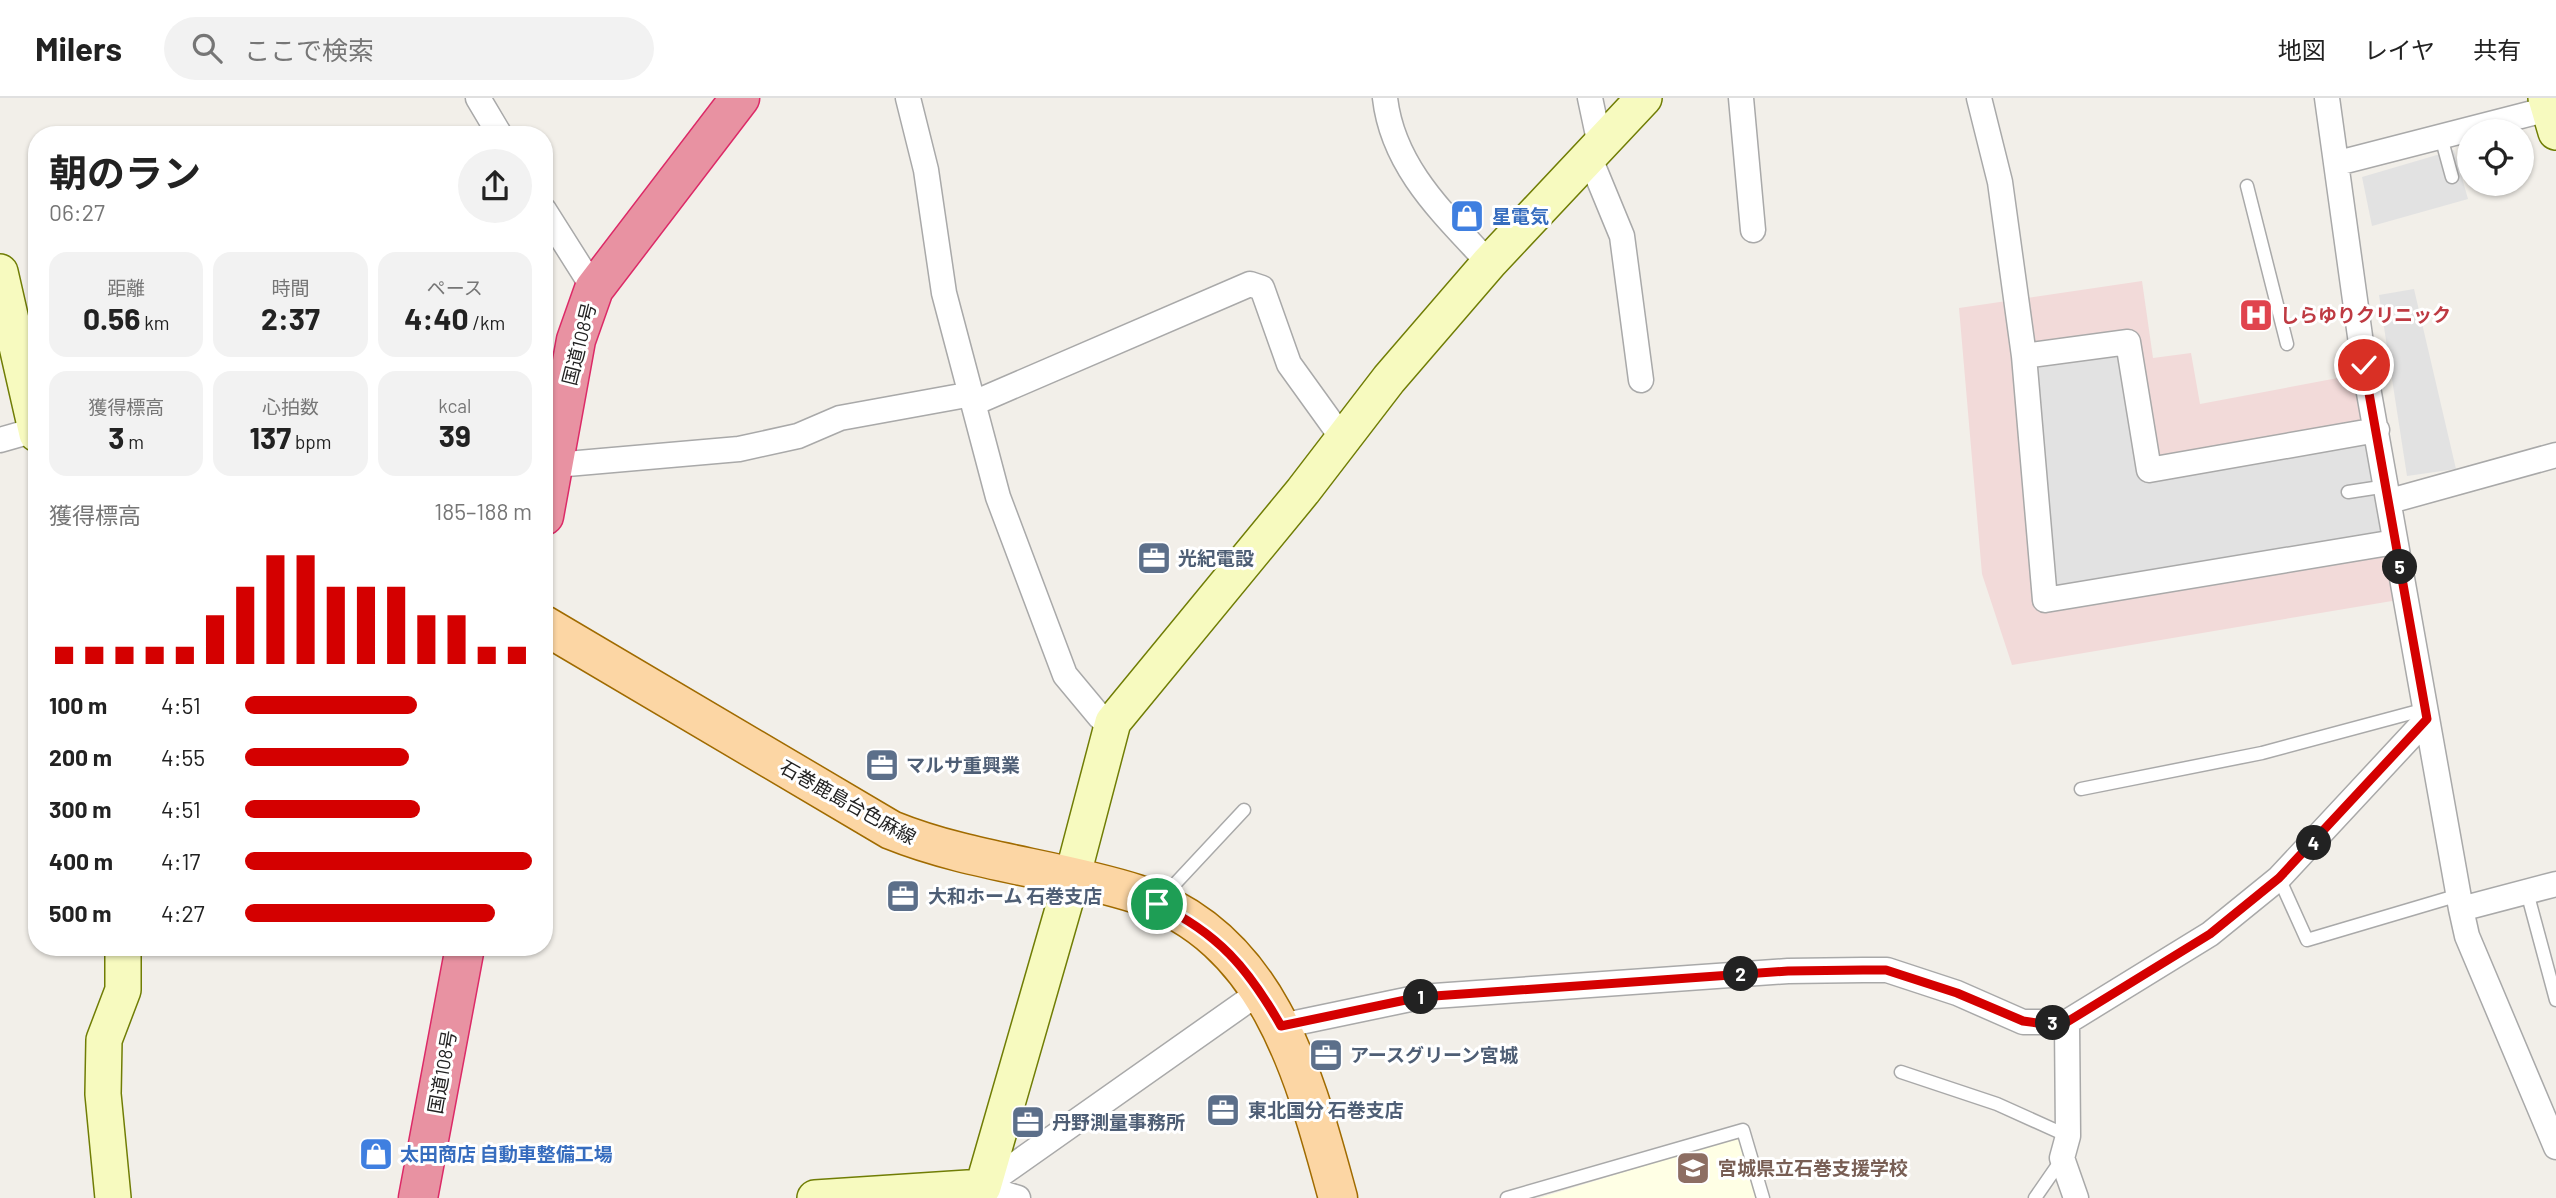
<!DOCTYPE html>
<html lang="ja">
<meta charset="utf-8">
<style>
:root{--surface:#fff;--page:#f2f2f2;--text:#222;--muted:#767676;--line:#e0e0e0;--accent:#d40000}
body{margin:0;font-family:Barlow,"Noto Sans JP",sans-serif;background:var(--page);color:var(--text);height:100vh;display:flex;flex-direction:column;font-size:26px;white-space:nowrap}
*{box-sizing:border-box;margin:0}
p{font-size:23px;color:var(--muted)}
.icon{flex:none;width:38px;height:38px;fill:none;stroke:currentColor;stroke-width:2;stroke-linecap:round;stroke-linejoin:round}
.map{position:relative;flex:1;overflow:hidden}
.side{position:absolute;left:28px;top:28px;width:525px;height:830px;display:flex;flex-direction:column;background:var(--surface);border-radius:28px;box-shadow:0 2px 5px #0004}
.side>*{flex:none}
.tools{position:absolute;left:2457px;top:21px;display:grid;gap:14px}
.tools a{display:grid;place-items:center;width:77px;height:77px;border-radius:50%;background:var(--surface);box-shadow:0 2px 5px #0004;font-size:35px}
.pin{position:absolute;display:grid;place-items:center;width:60px;height:60px;color:#fff;margin:-30px;border:4px solid #fff;border-radius:50%;box-shadow:0 2px 7px #0007}
.km{position:absolute;width:35px;height:35px;margin:-18px;border-radius:50%;background:#222;color:#fff;font-size:19px;line-height:35px;text-align:center}
.round{display:grid;place-items:center;flex:none;width:74px;height:74px;border-radius:37px;background:var(--page)}
.summary{display:flex;align-items:center;justify-content:space-between;height:119px;padding:0 21px}
h1{font-size:38px;font-weight:700;line-height:52px}
.metrics{display:grid;grid-template-columns:repeat(3,1fr);gap:10px;height:119px;padding:7px 21px}
.metrics div{display:grid;align-content:center;border-radius:18px;background:var(--page);text-align:center}
.metrics b{font-size:30px;font-weight:700}
.metrics small{font-size:19px;font-weight:400}
.metrics p{font-size:19px}
.chart{height:196px;padding:14px 21px}
.chart p{display:flex;justify-content:space-between}
.chart svg{width:100%;height:126px;margin-top:7px;stroke:var(--accent);stroke-width:6}
ul{padding:0 21px;list-style:none;font-size:23px}
li{display:grid;grid-template-columns:112px 84px 1fr;align-items:center;height:52px}
li i{height:18px;border-radius:9px;background:var(--accent)}
header{display:flex;align-items:center;gap:42px;box-sizing:border-box;height:98px;padding:0 35px;background:var(--surface);border-bottom:2px solid var(--line)}
header strong{font-size:33px}
nav{display:flex;gap:38px;margin-inline-start:auto;font-size:24px}
.search{width:490px;height:63px;background:var(--page);display:flex;align-items:center;gap:18px;box-sizing:border-box;padding:0 24px;border-radius:38px;color:var(--muted);font-size:26px}
.map>svg:first-child{display:block}
.commercial{fill:#f2dad9}
.education{fill:#ffffe5}
.parking{fill:#e2e2e2}
.lines{fill:none;stroke-linecap:round;stroke-linejoin:round}
.lane-casing{stroke:#a9a9a9;stroke-width:15}
.street-casing{stroke:#a9a9a9;stroke-width:27}
.secondary-casing{stroke:#707d05;stroke-width:38}
.primary-casing{stroke:#a06b00;stroke-width:41}
.highway-casing{stroke:#dc2a67;stroke-width:41}
.lane{stroke:#fff;stroke-width:12}
.street{stroke:#fff;stroke-width:24}
.secondary{stroke:#f7fabf;stroke-width:35}
.primary{stroke:#fcd6a4;stroke-width:38}
.highway{stroke:#e892a2;stroke-width:38}
.route-casing{stroke:#fff;stroke-width:14}
.route{stroke:#d40000;stroke-width:9}
.labels{text-anchor:middle;stroke-width:6;stroke-linejoin:round;paint-order:stroke}
.shop-label{font-size:19px;font-weight:bold;fill:#366cbe;stroke:#fff;text-anchor:start}
.health-label{font-size:19px;font-weight:bold;fill:#be3a42;stroke:#fff;text-anchor:start}
.street-label{font-size:19px;fill:#222;stroke:#fff}
.service-label{font-size:19px;font-weight:bold;fill:#4e5e75;stroke:#fff;text-anchor:start}
.education-label{font-size:19px;font-weight:bold;fill:#785e54;stroke:#fff;text-anchor:start}
</style>
<header>
<strong>Milers</strong>
<div class="search"><svg class="icon" aria-label="search" viewBox="0 0 24 24"><circle cx="10" cy="10" r="6"/><path d="M15 15l6 6"/></svg>ここで検索</div>
<nav><a>地図</a><a>レイヤ</a><a>共有</a></nav>
</header>
<div class="map">
<svg width="2556" height="1100" viewBox="0 0 2556 1100">
<rect width="100%" height="100%" fill="#f2efe9"/>
<!-- commercial -->
<path class="commercial" d="M2142 183 2153 260 2191 255 2200 306 2359 276 2398 502 2012 567 1982 476 1959 210Z"/>
<!-- education -->
<path class="education" d="M1739 1039 1757 1100H1539Z"/>
<!-- parking -->
<path class="parking" d="M2454 52 2468 101 2372 128 2362 79Z
M2414 191 2456 371 2407 378 2379 197Z
M2121 250 2145 379 2368 342 2384 438 2050 495 2030 263Z"/>
<g class="lines">
<!-- lane casing -->
<g class="lane-casing">
<path id="lane" d="M2441 39 2452 79
M2247 88 2287 246
M2348 394 2387 388
M2081 691 2262 655 2426 611
M2279 780 2307 842 2459 797
M2527 794 2556 902
M1159 803 1244 712
M1901 974 1997 1006 2068 1038
M1507 1100 1743 1032 1763 1100
M2035 1100 2062 1061"/>
</g>
<!-- street casing -->
<g class="street-casing">
<path id="street" d="M478 0 500 37
M908 0 926 72 944 195 998 399 1065 577 1100 619 1113 624
M1385 0C1393 70 1444 116 1489 165
M1590 0 1600 47
M1741 0 1753 132
M1979 0 2000 84 2024 258
M2327 0 2364 267 2461 811 2467 838 2556 1049
M1589 58 1622 138 1641 282
M2338 65 2556 9
M544 112 594 191
M974 305 1250 186 1262 190 1289 266 1343 341
M2377 332 2149 372 2128 244 2024 258 2045 502 2395 444
M0 342 35 332
M544 368 739 351 798 338 840 320 972 296
M2390 403 2556 357
M2461 811 2556 786
M2067 924 2068 1038 2062 1060 2076 1100
M1281 928 1420 899 1788 873 1863 872H1887L1957 895 2023 924H2067L2210 836 2279 780 2427 621
M983 1089 1261 893
M983 1089 1018 1100"/>
</g>
<!-- secondary casing -->
<g class="secondary-casing">
<path id="secondary" d="M2546 0 2556 34
M0 174 37 336
M113 1100 103 996 104 942 123 892V849
M815 1100 983 1089 1072 780 1113 624 1303 393 1389 281 1489 165 1644 0"/>
</g>
<!-- primary casing -->
<g class="primary-casing">
<path id="primary" d="M544 527 891 732C970 764 1056 770 1137 796 1271 840 1305 980 1338 1100"/>
</g>
<!-- highway casing -->
<g class="highway-casing">
<path id="highway" d="M544 418 576 242 594 191 740 0
M418 1100 465 849"/>
</g>
<!-- lane -->
<use href="#lane" class="lane"/>
<!-- street -->
<use href="#street" class="street"/>
<!-- secondary -->
<use href="#secondary" class="secondary"/>
<!-- primary -->
<use href="#primary" class="primary"/>
<!-- highway -->
<use href="#highway" class="highway"/>
</g>
<g class="lines">
<!-- route casing -->
<g class="route-casing">
<path id="route" d="M1157 806C1218 835 1248 870 1281 928L1420 899 1788 873 1863 872H1886L1957 895 2023 923 2044 926 2067 924 2210 836 2279 780 2427 621 2364 267"/>
</g>
<!-- route -->
<use href="#route" class="route"/>
</g>
<!-- icons -->
<defs>
<g id="shop-square" transform="scale(1.75)"><rect x="-9" y="-9" width="18" height="18" rx="4" fill="#3f7fe0" stroke="#fff"/><path d="M-5-2.5h2.3a2.7 3.5 0 0 1 5.4 0H5L5.5 6h-11ZM-1.5-2.5h3a1.5 2.3 0 0 0-3 0Z" fill="#fff"/></g>
<g id="hospital-square" transform="scale(1.75)"><rect x="-9" y="-9" width="18" height="18" rx="4" fill="#e0444e" stroke="#fff"/><path d="M-5-5h3v3.5h4V-5h3V5h-3V1.5h-4V5h-3Z" fill="#fff"/></g>
<g id="office-square" transform="scale(1.75)"><rect x="-9" y="-9" width="18" height="18" rx="4" fill="#5c6f8a" stroke="#fff"/><path d="M-6-3h4V-5.5h4V-3h4V5H-6ZM-1-4.5V-3h2v-1.5ZM-6 0V1H6V0Z" fill="#fff"/></g>
<g id="school-square" transform="scale(1.75)"><rect x="-9" y="-9" width="18" height="18" rx="4" fill="#8d6e63" stroke="#fff"/><path d="M0-5L7-2L0 1L-7-2ZM-4 1L0 2.5L4 1V4Q0 6-4 4Z" fill="#fff"/></g>
</defs>
<g fill-rule="evenodd">
<use href="#shop-square" x="1467" y="118"/>
<use href="#hospital-square" x="2256" y="217"/>
<use href="#office-square" x="1154" y="460"/>
<use href="#office-square" x="882" y="667"/>
<use href="#office-square" x="903" y="798"/>
<use href="#office-square" x="1326" y="957"/>
<use href="#office-square" x="1223" y="1012"/>
<use href="#office-square" x="1028" y="1024"/>
<use href="#shop-square" x="376" y="1056"/>
<use href="#school-square" x="1693" y="1070"/>
</g>
<g class="labels">
<!-- shop labels -->
<g class="shop-label">
<text x="1492" y="125">星電気</text>
<text x="400" y="1063">太田商店 自動車整備工場</text>
</g>
<!-- health labels -->
<g class="health-label">
<text x="2280" y="224">しらゆりクリニック</text>
</g>
<!-- street labels -->
<g class="street-label">
<text transform="translate(579 246) rotate(-76)" y="7">国道108号</text>
<text transform="translate(848 704) rotate(29)" y="7">石巻鹿島台色麻線</text>
<text transform="translate(442 974) rotate(-80)" y="7">国道108号</text>
</g>
<!-- service labels -->
<g class="service-label">
<text x="1178" y="467">光紀電設</text>
<text x="906" y="674">マルサ重興業</text>
<text x="928" y="805">大和ホーム 石巻支店</text>
<text x="1350" y="964">アースグリーン宮城</text>
<text x="1248" y="1019">東北国分 石巻支店</text>
<text x="1052" y="1031">丹野測量事務所</text>
</g>
<!-- education labels -->
<g class="education-label">
<text x="1718" y="1077">宮城県立石巻支援学校</text>
</g>
</g>
</svg>
<div class="tools">
<a><svg class="icon" aria-label="locate" viewBox="0 0 24 24"><circle cx="12" cy="12" r="6"/><path d="M12 2v4M12 18v4M2 12h4M18 12h4"/></svg></a>
</div>
<div class="pin" style="left:1157px;top:806px;background:#1e9e55"><svg class="icon" aria-label="arrive" viewBox="0 0 24 24"><path d="M6 21V4h12l-3 4 3 4H6"/></svg></div>
<div class="pin" style="left:2364px;top:267px;background:#d93025"><svg class="icon" aria-label="check" viewBox="0 0 24 24"><path d="M5 12l5 5 9-10"/></svg></div>
<b class="km" style="left:1421px;top:899px">1</b>
<b class="km" style="left:1741px;top:876px">2</b>
<b class="km" style="left:2053px;top:925px">3</b>
<b class="km" style="left:2314px;top:745px">4</b>
<b class="km" style="left:2400px;top:469px">5</b>
<section class="side">
<div class="summary"><div><h1>朝のラン</h1><p>06:27</p></div><a class="round"><svg class="icon" aria-label="share" viewBox="0 0 24 24"><path d="M12 15V3M7 8l5-5 5 5M5 13v7h14v-7"/></svg></a></div>
<div class="metrics">
<div><p>距離</p><b>0.56<small> km</small></b></div>
<div><p>時間</p><b>2:37</b></div>
<div><p>ペース</p><b>4:40<small> /km</small></b></div>
</div>
<div class="metrics">
<div><p>獲得標高</p><b>3<small> m</small></b></div>
<div><p>心拍数</p><b>137<small> bpm</small></b></div>
<div><p>kcal</p><b>39</b></div>
</div>
<div class="chart"><p><span>獲得標高</span>185–188 m</p>
<svg viewBox="0 0 160 44" preserveAspectRatio="none"><path d="M5 44V38M15 44V38M25 44V38M35 44V38M45 44V38M55 44V27M65 44V17M75 44V6M85 44V6M95 44V17M105 44V17M115 44V17M125 44V27M135 44V27M145 44V38M155 44V38"/></svg>
</div>
<ul>
<li><b>100 m</b>4:51<i style="width:60%"></i></li>
<li><b>200 m</b>4:55<i style="width:57%"></i></li>
<li><b>300 m</b>4:51<i style="width:61%"></i></li>
<li><b>400 m</b>4:17<i style="width:100%"></i></li>
<li><b>500 m</b>4:27<i style="width:87%"></i></li>
</ul>
</section>
</div>
